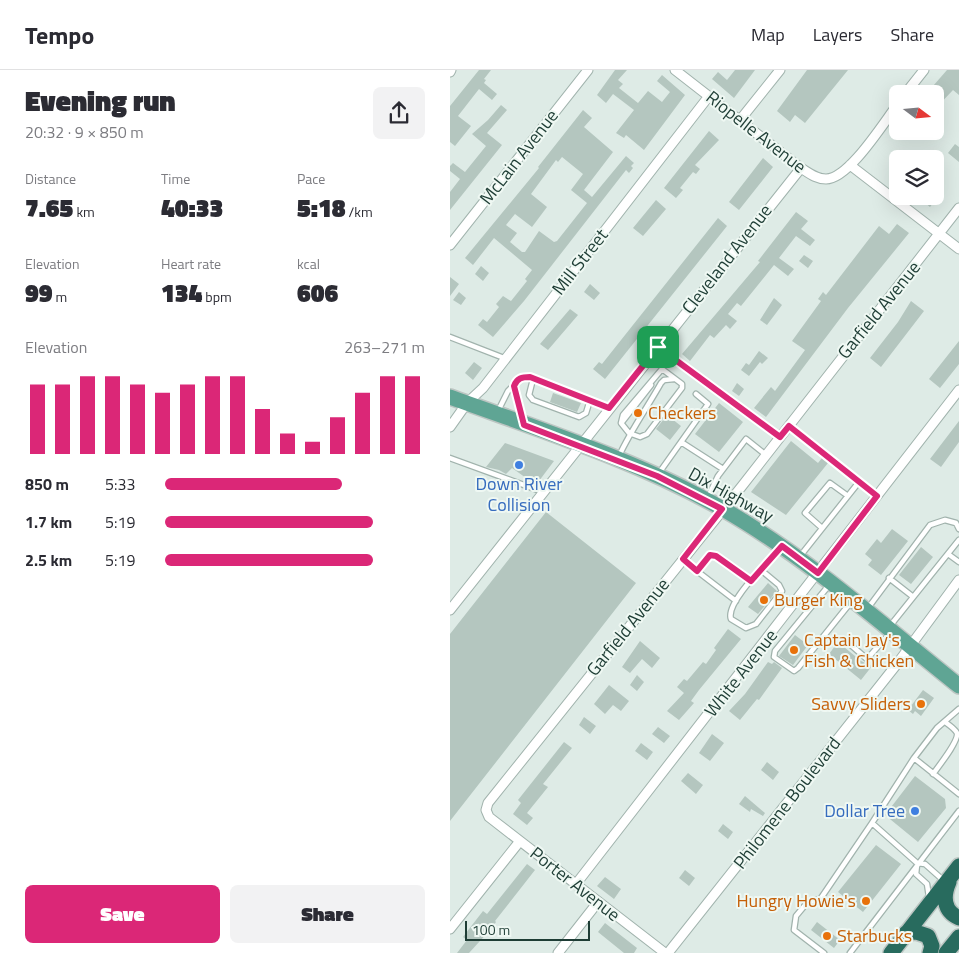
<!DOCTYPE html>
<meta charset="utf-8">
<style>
:root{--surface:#fff;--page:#f2f2f3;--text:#2b2b33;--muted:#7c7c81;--line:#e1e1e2;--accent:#db2777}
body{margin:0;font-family:"Titillium Web",sans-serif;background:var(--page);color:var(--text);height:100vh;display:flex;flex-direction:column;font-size:19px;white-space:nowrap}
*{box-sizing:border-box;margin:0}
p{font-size:16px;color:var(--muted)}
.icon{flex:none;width:28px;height:28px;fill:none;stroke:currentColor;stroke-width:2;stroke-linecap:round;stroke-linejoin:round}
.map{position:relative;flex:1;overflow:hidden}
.sheet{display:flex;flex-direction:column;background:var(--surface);width:450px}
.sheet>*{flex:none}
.needle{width:32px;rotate:106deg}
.tools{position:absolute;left:439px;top:15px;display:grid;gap:10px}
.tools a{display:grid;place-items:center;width:55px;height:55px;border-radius:8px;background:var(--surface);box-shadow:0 5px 20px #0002;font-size:25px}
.scale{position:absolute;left:15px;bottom:12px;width:125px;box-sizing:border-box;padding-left:5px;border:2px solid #1e3d35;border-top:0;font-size:14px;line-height:18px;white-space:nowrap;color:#1e3d35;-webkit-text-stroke:4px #eff8f3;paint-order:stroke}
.pin{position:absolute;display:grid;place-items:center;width:42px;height:42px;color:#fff;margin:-21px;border-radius:10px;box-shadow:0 2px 8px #0006}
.round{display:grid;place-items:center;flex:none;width:52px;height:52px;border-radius:8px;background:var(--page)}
.overview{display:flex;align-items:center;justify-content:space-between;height:85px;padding:0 25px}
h1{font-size:28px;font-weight:800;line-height:38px}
.stats{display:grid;grid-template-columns:repeat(3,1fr);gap:8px;height:85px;padding:5px 25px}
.stats div{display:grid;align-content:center}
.stats b{font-size:25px;font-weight:800}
.stats small{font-size:14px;font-weight:400}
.stats p{font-size:14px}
.chart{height:140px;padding:10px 25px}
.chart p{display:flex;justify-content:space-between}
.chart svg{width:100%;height:90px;margin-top:5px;stroke:var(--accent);stroke-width:6}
.primary-button{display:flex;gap:10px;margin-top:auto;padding:10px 25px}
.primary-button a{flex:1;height:58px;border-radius:8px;background:var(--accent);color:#fff;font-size:20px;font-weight:800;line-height:58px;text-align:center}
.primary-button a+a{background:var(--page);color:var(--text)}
ul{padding:0 25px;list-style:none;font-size:16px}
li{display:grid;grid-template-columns:80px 60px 1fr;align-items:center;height:38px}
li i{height:12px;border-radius:6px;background:var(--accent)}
header{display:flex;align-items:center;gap:30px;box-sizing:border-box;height:70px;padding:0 25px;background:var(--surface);border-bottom:1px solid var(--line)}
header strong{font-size:24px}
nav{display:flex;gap:28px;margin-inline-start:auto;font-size:18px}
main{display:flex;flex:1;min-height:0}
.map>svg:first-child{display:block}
.building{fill:#b4c6bf;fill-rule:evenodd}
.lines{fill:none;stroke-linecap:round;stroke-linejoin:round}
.lane-casing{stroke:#a1b3ad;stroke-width:7}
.street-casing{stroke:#a1b3ad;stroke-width:11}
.primary-casing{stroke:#bcc5c2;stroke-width:18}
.highway-casing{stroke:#bcc5c2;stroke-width:18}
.lane{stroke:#fff;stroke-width:4.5}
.street{stroke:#fff;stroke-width:9}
.primary{stroke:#5fa594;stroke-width:15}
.highway{stroke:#286b5e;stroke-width:15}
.route-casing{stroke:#fff;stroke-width:10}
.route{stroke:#db2777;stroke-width:6}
.food-dot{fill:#e8710a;stroke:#eff8f3;stroke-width:2}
.shop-dot{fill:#3f7fe0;stroke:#eff8f3;stroke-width:2}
.labels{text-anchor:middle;stroke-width:4;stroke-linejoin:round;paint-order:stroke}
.street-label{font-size:18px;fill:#1e3d35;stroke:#eff8f3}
.food-label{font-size:18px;fill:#c56008;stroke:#eff8f3;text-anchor:start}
.shop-label{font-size:18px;fill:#366cbe;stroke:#eff8f3}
</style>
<header>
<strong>Tempo</strong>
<nav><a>Map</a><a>Layers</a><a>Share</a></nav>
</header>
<main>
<section class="sheet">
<div class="overview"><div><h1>Evening run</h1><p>20:32 · 9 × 850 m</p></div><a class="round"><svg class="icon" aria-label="share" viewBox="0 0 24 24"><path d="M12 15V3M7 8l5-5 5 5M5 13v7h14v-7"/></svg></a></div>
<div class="stats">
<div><p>Distance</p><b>7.65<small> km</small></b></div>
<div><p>Time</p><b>40:33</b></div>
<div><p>Pace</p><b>5:18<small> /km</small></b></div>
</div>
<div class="stats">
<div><p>Elevation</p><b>99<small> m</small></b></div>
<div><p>Heart rate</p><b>134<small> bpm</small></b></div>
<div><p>kcal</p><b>606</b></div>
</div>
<div class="chart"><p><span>Elevation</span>263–271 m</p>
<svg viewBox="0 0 160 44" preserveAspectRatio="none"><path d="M5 44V10M15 44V10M25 44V6M35 44V6M45 44V10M55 44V14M65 44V10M75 44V6M85 44V6M95 44V22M105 44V34M115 44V38M125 44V26M135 44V14M145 44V6M155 44V6"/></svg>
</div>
<ul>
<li><b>850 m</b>5:33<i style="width:68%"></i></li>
<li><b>1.7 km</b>5:19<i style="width:80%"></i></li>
<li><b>2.5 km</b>5:19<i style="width:80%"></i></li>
</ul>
<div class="primary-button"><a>Save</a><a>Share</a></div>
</section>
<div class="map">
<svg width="509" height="883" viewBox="0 0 509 883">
<rect width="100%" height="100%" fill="#deebe6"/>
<!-- building -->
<path class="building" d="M29 0H41L34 9 36 10 34 13 47 24 42 30 29 19 8 46 21 56 5 76 0 72V36Z
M165 0H177L168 10 173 14 169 18 188 33 198 21 212 32 220 22 207 11 212 5 235 25 194 80 176 65 174 68 166 63 184 40 163 24 156 33 147 25Z
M285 0H305L284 28 262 9 268 2 277 10Z
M357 0H398L355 53 345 45 340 52 327 41Z
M497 0H509V25L503 20 485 39V24H476Z
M51 35 57 40 37 63 52 75 0 140V122L10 109 0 101V96L3 93 15 102 36 76 22 64 38 50Z
M133 40 142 48 134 57 163 82 134 120 142 127 176 86 184 93 181 96 183 98 179 103 176 100 74 231 43 267 28 255 33 249 37 252 49 237 46 234 53 226 61 231 77 211 75 209 82 200 44 168 23 195 15 188 89 98 88 97ZM112 87 133 104 121 120 137 133 107 171 104 172 89 161 75 182H72L60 172 67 163 56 155 65 144 82 157 97 137 81 124 106 90 108 92Z
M259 61 269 70 245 95 250 99 246 104 243 102 230 118 233 120 226 128 214 118Z
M505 74 509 77V92L498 83Z
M313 88 323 97 289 140 279 132Z
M467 126H482L486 129 480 137Z
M206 130 216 139 193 166 183 158Z
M346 142 358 151 351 159 365 170 360 176 346 166 329 188 344 199 338 206 324 195 291 236 287 233 278 244 287 251 280 259 276 255 264 268 260 265 240 291 232 284 310 192 308 191Z
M268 148 277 156 155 309 143 299 149 292 152 294Z
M447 154 459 163 398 238 316 347 304 338 321 317 325 321 355 280 342 271 371 231 368 229 373 222 376 225 429 156 439 164Z
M354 185 363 191 358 198 349 191Z
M31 196 39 203 33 211 25 204Z
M0 207 9 214 0 226Z
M140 214 150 223 144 230 134 222Z
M9 222 16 228 11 235 3 230Z
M324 228 332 235 317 255 310 250Z
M461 231 474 241 431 297 420 288 448 252Z
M120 239 128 245 98 280 90 274Z
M509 271V294L490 318 479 309Z
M309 281 318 288 312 294 310 292 299 306 291 300 296 293 299 295Z
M24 292 32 298 23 310 15 303Z
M287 313 294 319 289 326 282 321Z
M103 323 131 333 127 342 100 332Z
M269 333 293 352 269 382 245 364Z
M217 345 231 356 220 370 206 359Z
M509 351V372L491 397 480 389Z
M341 371 368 393 372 388 378 393 336 445 301 422Z
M55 373 104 391 86 415 62 398 56 404 49 400 36 397Z
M96 442 186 513 0 751V564Z
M442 459 458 471 431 505 418 495 422 490 415 484 427 469 431 473Z
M471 477 483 487 461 514 449 505Z
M318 513 327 521 308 544 298 537Z
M278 559 291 569 249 620 241 631 244 633 229 650 217 641 234 623 227 617 234 609 237 611 253 592 256 594 266 580 264 578Z
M345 565 358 575 343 595 329 586Z
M190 571 210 588 202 598 192 589 180 603 172 597Z
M388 572 411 591 422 596 411 610 379 584Z
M318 592 322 594 324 592 332 598 309 630 307 629 290 650 279 641 295 624Z
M187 605 194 612 187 621 180 615Z
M159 615 179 631 171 641 163 635 155 644 144 634Z
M473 620 484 628 471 646 465 641 463 644 458 640Z
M134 647 146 656 140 664 129 655Z
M208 657 220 666 214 673 202 664Z
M262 664 274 673 260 691 249 683Z
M114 672 122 678 93 714 98 717 77 743 83 748 77 755 63 744 71 733 68 730Z
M191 673 203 682 197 690 185 681Z
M317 692 329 702 323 710 311 700Z
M238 703 253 715 246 724 231 711Z
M465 706 495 729 496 738 468 772 435 745Z
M295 726 315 743 313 746 301 739 300 742 289 734Z
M273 754 283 762 278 769 268 761Z
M426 775 451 794 413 842 388 822Z
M77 794 85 800 45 851 46 852 40 860 19 883H7L17 870 13 867 19 859 33 841 37 844Z
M235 800 245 808 239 816 229 808Z
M155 807 171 819 164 829 147 816Z
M367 852 390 870 384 878 361 860Z
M155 853 187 878 184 883H174L148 862Z"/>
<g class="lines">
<!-- lane casing -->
<g class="lane-casing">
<path id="lane" d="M0 267 54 288
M209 277 330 367
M212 299 232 314V318L197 364 190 367 179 363 171 353 173 345Z
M83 309 79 325 83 330 129 347 136 343 140 330
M64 316 73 348
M48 341 58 321 72 307H80L159 338
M172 352 201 315
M339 356 427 426
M231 372 273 399
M169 386C181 360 197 338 211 313L214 310 224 309
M0 388 93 422
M209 403 258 334 246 324
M258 427 268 406 296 369 316 385
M372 458 355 443 380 413 398 426
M498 484 509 492
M351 485 409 412
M234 489 247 501 260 485 266 486 301 511
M311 500 329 515 332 521 306 554 296 558 281 549C275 533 318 492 329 479
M247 501 286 531
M439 508 462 526
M380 514 325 581 324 587 344 601 348 598 401 532
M418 538 480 455 495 450 506 453 509 459
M440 556 509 470
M394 569 417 589 440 563
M509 639 487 658 464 688 509 724
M483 704C488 697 509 671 507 663 505 659 499 655 495 652
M422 753 464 688
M467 795 466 804 477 814 479 827
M374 883 344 860 346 846 356 834 371 828 422 753 467 793 475 794 493 810
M400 883 509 741"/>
</g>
<!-- street casing -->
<g class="street-casing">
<path id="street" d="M225 0 351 98C359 103 366 109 376 109 399 109 434 52 448 34
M0 2 1 0
M455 24 474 0
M290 50 330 0
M400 95 509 179
M0 175 138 0
M0 357 17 333 33 318 259 26
M0 540 351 98
M126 814 509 320
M0 859 70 771
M108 883 148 832
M215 883 39 747 36 740 38 733 292 416 509 138
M218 883 447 594 509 510"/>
</g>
<!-- primary casing -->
<g class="primary-casing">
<path id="primary" d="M0 327C91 360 189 391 273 439 358 488 433 555 509 616"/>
</g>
<!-- highway casing -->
<g class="highway-casing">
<path id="highway" d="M499 812C493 826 493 841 509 848
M456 863 466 862 478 866 482 876 480 883
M441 883 509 796
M496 883 509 867"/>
</g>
<!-- lane -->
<use href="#lane" class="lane"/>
<!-- street -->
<use href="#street" class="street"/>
<!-- primary -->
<use href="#primary" class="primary"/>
<!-- highway -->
<use href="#highway" class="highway"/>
</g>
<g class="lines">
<!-- route casing -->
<g class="route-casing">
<path id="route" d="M208 277 330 367 339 356 427 426 368 503 332 476 301 511 266 486 260 485 247 501 233 489 272 439 207 406 74 355 64 316C67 308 72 307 80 307L159 338Z"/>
</g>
<!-- route -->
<use href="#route" class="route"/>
</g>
<!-- markers -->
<g class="food-dot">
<circle cx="188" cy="343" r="5"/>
<circle cx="314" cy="530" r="5"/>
<circle cx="344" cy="580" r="5"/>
<circle cx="471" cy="634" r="5"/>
<circle cx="416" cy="831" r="5"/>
<circle cx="377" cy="866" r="5"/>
</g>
<g class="shop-dot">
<circle cx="69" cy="395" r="5"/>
<circle cx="465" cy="741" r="5"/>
</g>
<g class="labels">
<!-- street labels -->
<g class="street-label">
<text transform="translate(306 62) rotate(38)" y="6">Riopelle Avenue</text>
<text transform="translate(69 87) rotate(-52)" y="6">McLain Avenue</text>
<text transform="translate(277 189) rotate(-52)" y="6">Cleveland Avenue</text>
<text transform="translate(130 192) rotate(-52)" y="6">Mill Street</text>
<text transform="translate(429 240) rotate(-51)" y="6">Garfield Avenue</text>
<text transform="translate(281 425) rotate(29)" y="6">Dix Highway</text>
<text transform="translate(178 557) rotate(-51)" y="6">Garfield Avenue</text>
<text transform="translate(291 603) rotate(-52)" y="6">White Avenue</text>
<text transform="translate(337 733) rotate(-52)" y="6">Philomene Boulevard</text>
<text transform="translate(125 814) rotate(38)" y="6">Porter Avenue</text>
</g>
<!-- food labels -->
<g class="food-label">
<text x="198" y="349">Checkers</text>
<text x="324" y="536">Burger King</text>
<text x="354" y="576">Captain Jay's<tspan x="354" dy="21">Fish &amp; Chicken</tspan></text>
<text x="461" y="640" text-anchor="end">Savvy Sliders</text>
<text x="406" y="837" text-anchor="end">Hungry Howie's</text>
<text x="387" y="872">Starbucks</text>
</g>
<!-- shop labels -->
<g class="shop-label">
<text x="69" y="420">Down River<tspan x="69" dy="21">Collision</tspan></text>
<text x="455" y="747" text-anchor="end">Dollar Tree</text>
</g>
</g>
</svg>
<div class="tools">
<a><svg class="needle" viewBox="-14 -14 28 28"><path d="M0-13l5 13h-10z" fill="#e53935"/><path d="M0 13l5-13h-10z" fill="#7c7c81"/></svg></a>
<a><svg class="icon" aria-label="layers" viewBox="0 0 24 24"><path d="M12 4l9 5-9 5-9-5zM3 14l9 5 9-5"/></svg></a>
</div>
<div class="scale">100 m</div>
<div class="pin" style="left:208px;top:277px;background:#1e9e55"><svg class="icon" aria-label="arrive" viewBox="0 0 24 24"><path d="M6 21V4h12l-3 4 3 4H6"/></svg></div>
</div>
</main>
